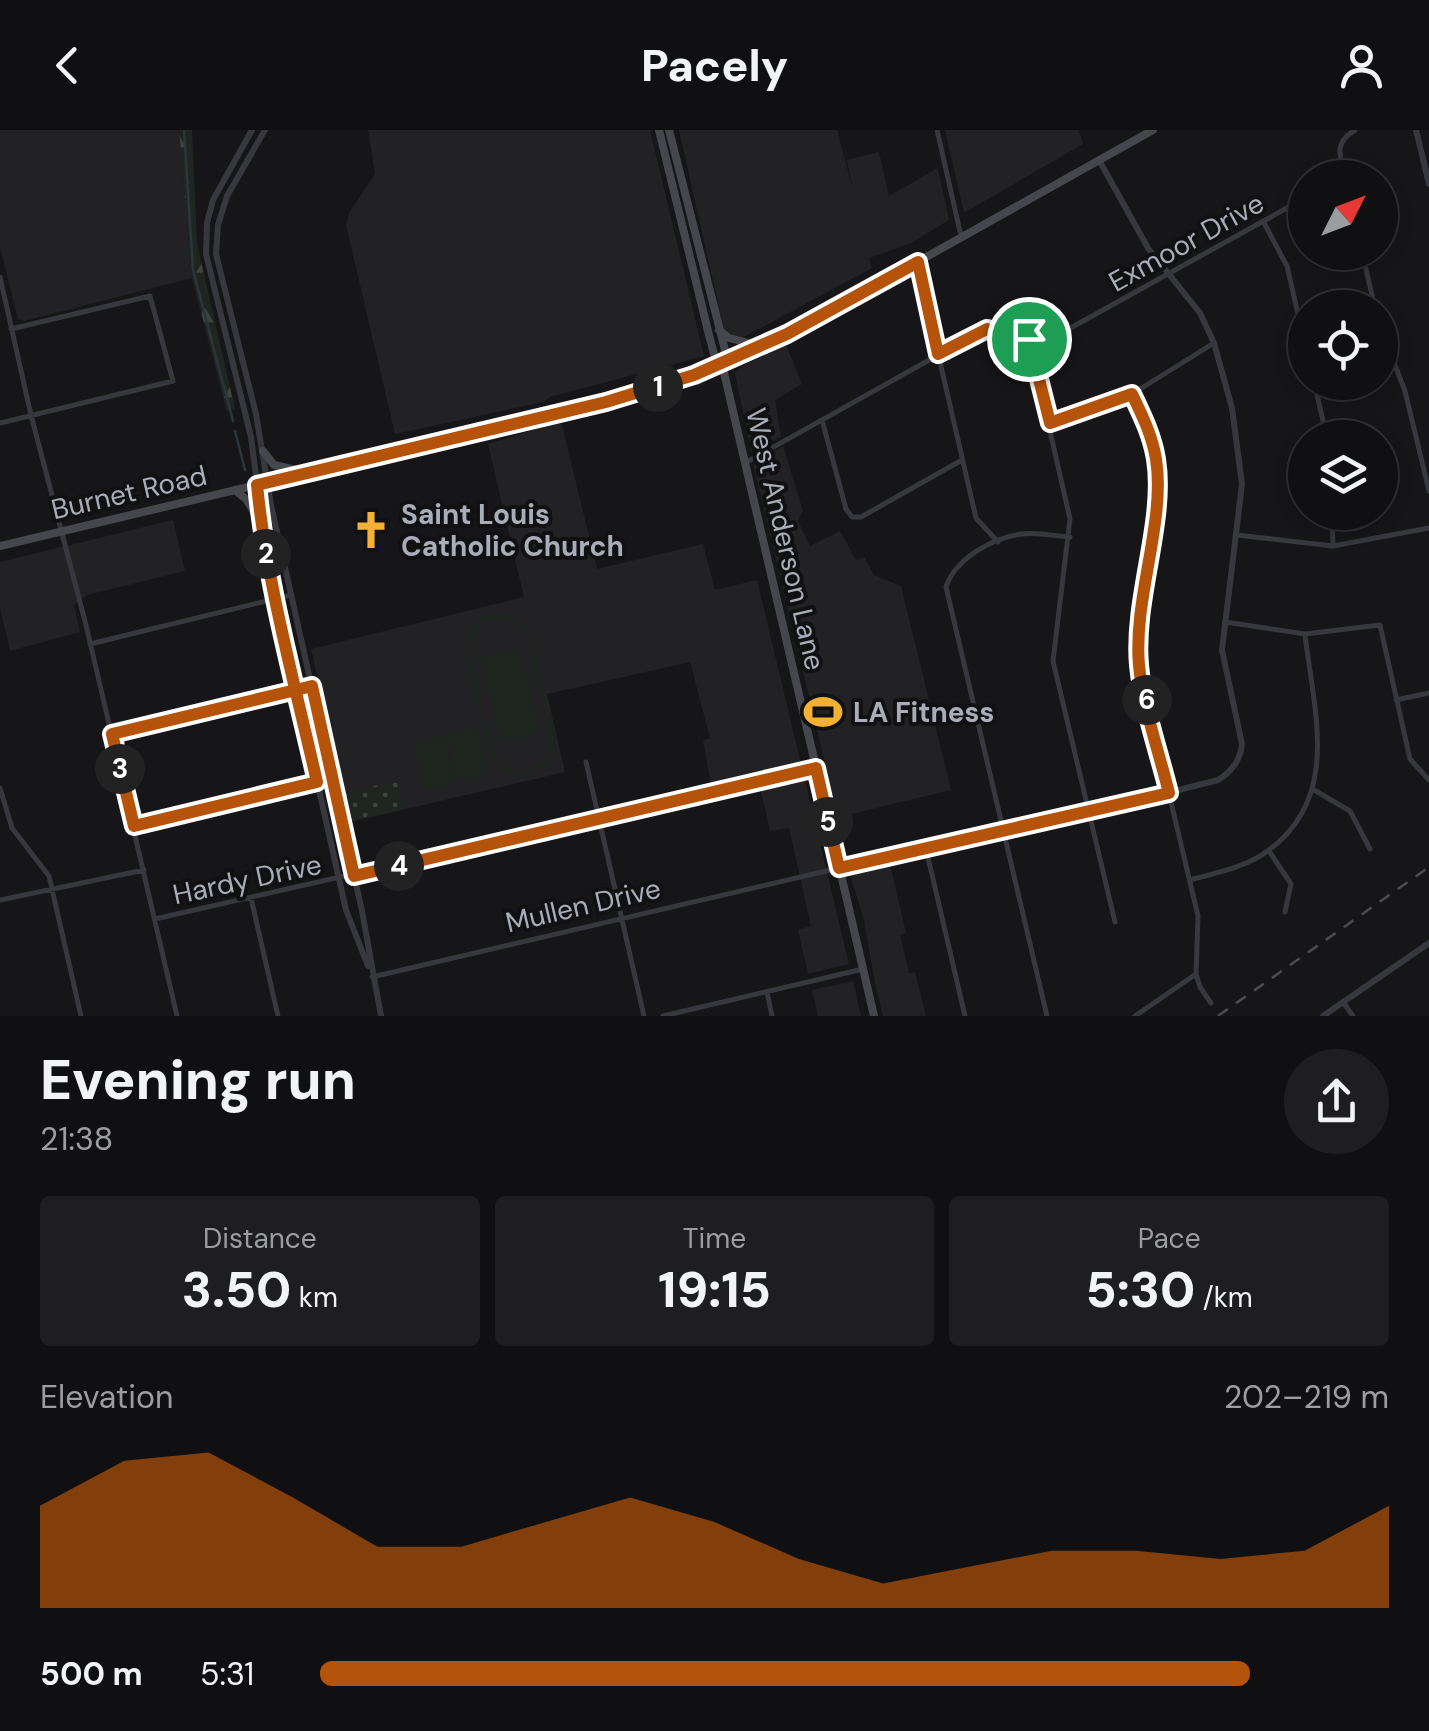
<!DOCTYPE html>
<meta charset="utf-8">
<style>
:root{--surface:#101012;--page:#1e1e20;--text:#f1f3f6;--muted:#9c9d9f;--line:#303032;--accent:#b45309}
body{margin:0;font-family:"DM Sans",sans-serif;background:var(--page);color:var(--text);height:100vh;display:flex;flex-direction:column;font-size:38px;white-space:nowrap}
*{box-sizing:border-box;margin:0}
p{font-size:32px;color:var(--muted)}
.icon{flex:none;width:55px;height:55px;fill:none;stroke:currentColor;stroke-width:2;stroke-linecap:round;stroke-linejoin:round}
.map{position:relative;height:886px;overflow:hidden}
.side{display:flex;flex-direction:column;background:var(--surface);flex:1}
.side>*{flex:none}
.needle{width:65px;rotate:48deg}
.tools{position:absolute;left:1288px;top:30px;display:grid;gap:20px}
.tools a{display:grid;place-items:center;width:110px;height:110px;border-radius:50%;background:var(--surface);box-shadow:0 5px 15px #0003,0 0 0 2px var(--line);font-size:50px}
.pin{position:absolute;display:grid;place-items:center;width:85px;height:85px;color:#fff;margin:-42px;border:5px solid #fff;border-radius:50%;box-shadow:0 2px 10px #0007}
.km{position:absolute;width:50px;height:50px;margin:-25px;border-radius:50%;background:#222;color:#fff;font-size:28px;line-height:50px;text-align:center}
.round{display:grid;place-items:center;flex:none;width:105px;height:105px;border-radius:52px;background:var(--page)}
.overview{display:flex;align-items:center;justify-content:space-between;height:170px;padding:0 40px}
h1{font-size:55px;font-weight:800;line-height:75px}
.stats{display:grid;grid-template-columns:repeat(3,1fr);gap:15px;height:170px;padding:10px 40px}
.stats div{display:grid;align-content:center;border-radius:10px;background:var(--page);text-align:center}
.stats b{font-size:50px;font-weight:800}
.stats small{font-size:28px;font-weight:400}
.stats p{font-size:28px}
.chart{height:280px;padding:20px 40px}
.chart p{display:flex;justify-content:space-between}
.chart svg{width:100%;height:180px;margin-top:10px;fill:var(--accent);opacity:.7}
ul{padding:0 40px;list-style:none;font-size:32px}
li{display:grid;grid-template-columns:160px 120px 1fr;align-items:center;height:75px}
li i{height:25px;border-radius:12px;background:var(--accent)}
header{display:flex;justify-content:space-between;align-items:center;height:130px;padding:0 40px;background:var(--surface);font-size:45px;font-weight:800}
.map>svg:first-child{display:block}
.built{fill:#222225}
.green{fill:url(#green-dots)}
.forest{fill:url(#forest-firs)}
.pitch{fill:#1e261f;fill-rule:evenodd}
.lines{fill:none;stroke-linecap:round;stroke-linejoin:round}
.stream{stroke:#2c353c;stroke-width:2.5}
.minor{stroke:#37383d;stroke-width:5}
.tertiary{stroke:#37383d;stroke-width:6}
.secondary{stroke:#45474d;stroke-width:8}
.rail{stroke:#4a4c52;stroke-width:2.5;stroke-dasharray:12 10;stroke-linecap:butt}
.route-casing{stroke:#fff;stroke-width:20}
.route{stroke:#b45309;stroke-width:12}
.labels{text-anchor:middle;stroke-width:8;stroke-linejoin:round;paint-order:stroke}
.street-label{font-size:28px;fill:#a8adb8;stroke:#111113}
.poi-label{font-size:28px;font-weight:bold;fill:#a8adb8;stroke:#111113;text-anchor:start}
</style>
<header><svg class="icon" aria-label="back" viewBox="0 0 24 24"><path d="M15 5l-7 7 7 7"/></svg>Pacely<svg class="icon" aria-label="person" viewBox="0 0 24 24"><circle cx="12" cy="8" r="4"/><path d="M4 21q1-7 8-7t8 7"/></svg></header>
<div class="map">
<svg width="1429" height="886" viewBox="0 0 1429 886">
<defs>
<pattern id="green-dots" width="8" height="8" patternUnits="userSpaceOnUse" patternTransform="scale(2.5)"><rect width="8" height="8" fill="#1e261f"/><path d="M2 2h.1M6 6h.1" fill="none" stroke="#3c433d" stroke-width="1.8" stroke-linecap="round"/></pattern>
<pattern id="forest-firs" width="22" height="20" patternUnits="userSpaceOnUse" patternTransform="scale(2.5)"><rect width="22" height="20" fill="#1e261f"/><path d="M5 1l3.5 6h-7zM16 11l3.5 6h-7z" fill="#3c433d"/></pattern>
</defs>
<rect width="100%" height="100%" fill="#161618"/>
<!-- built -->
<path class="built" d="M0 0H179L192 148 24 191 18 189 0 117Z
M368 0H650L704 226 550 267 543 272 395 304 346 95 349 83 375 44Z
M679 0H837L853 60 847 30 879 22 889 66 938 38 949 90 911 113 869 128 872 138 740 209 724 200Z
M945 0H1079L1083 14 964 83Z
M786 215 802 254 775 270 781 307 751 321 735 243 742 236Z
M561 291 597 439 703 414 715 460 757 450 849 834 808 844 798 800 811 796 789 698 770 701 760 657 713 666 703 610 710 608 690 532 547 564 565 642 350 692 311 519 524 467 488 314Z
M783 316 803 381 798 391 810 416 840 401 856 430 864 427 874 445 901 456 951 660 835 688 824 629 753 334Z
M173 390 185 441 87 465 74 475 80 502 10 521 0 478V432Z
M890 734 906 803 900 805 909 843 915 842 926 886H883L875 853 864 790 850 744Z
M853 851 861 886H818L812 860Z"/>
<!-- green -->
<path class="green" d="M397 651 403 679 351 691 344 662Z"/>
<!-- forest -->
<path class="forest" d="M179 0H192L197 114 235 279 227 281 192 148Z"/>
<!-- pitch -->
<path class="pitch" d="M497 483 518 489 531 504 555 609 548 634 526 647 504 642 491 628 465 518C468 498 477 487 497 483ZM503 487 518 493 526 504 551 610 544 633 524 643 505 638 493 623 469 522C468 500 482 487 503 487Z
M520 518 540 603 500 612 480 527Z
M477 596 489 644 458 651 447 604Z
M444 605 456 652 425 660 413 612Z"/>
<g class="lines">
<!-- stream -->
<path class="stream" d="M184 0 193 140 233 291
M235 301 245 340
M264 389 282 460
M285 475 302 551
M304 564 322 644
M325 656 341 730"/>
<!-- minor -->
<path class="minor" d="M937 0 961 106
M1345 48C1340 26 1333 13 1355 0
M1263 91 1287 136 1305 215
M1362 122 1375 178
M917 132 976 388 998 412
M0 147 31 285 86 495 177 886
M1380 196 1405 261 1429 361
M1029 209 1070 389 1053 531 1115 792
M1314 252 1327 308
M1132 264 1149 300 1156 331 1157 360 1139 499V537L1198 786 1196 844 1200 857 1211 873
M822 290 846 379 852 387H861L962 330
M0 293 173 251 150 166 11 199
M1050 293 1132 264 1214 213
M745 333 981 201 992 199 1029 209 1067 200 1305 68
M1332 382 1333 416
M1237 405 1333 416 1429 398
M1225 492 1305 504 1380 495 1410 629 1429 650
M90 514 291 465
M1396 570 1429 563
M112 604 312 556
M586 632 644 886
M0 658 12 698 49 746 81 886
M1314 660 1350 681 1370 719
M133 696 332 649
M926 719 965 886
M1269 721 1291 754 1285 782
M1190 750C1216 743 1247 737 1269 720 1341 667 1314 581 1305 505
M251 768 278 886
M0 770 144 740
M155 789 815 639
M372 847 839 738
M767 862 772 886
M1343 872 1353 886
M663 886 863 839
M1047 886 946 457C955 429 992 408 1021 404 1036 402 1054 406 1070 407
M1135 886 1196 844"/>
<!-- tertiary -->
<path class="tertiary" d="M252 0 213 70 207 93 206 124 251 307 266 423 339 749 346 780 368 836
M265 0 227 66 218 95 216 124 256 284 271 375 362 781 381 886
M1416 0 1429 54
M839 738 1089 683 1218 650C1232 641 1240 631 1242 614L1222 520 1242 354 1232 278 1214 213 1200 183 1148 118 1099 30
M1323 886 1429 813"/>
<!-- secondary -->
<path class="secondary" d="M659 0 709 205 714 224 722 234
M669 0 725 220 722 234 874 886
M719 200 729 208 760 216
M263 321 274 335 305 342
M235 360 247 370 261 395
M0 416 606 272 706 240 787 205 1153 0"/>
<!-- rail -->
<path class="rail" d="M1218 886 1429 737"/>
</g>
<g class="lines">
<!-- route casing -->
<g class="route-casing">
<path id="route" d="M1029 209 987 199 938 224 918 132 787 204 694 245 606 272 257 355C267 455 295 554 317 652L134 696 112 604 296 560 312 556 354 746 816 638 839 738 1169 663C1159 622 1143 578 1139 535 1133 469 1166 391 1156 329 1152 305 1142 285 1132 264L1050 293 1029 209"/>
</g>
<!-- route -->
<use href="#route" class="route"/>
</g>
<!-- icons -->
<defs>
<g id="church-bare" transform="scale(3)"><path d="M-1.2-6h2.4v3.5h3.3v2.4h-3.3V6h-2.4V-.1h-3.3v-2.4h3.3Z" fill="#f2b134" stroke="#111113" stroke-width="2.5" paint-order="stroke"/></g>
<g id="stadium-bare" transform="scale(3)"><path d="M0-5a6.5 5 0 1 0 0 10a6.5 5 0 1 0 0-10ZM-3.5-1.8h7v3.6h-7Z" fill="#f2b134" stroke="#111113" stroke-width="2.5" paint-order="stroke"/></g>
</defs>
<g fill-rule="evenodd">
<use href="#church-bare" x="371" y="400"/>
<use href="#stadium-bare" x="823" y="582"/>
</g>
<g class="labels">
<!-- street labels -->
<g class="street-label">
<text transform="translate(1186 112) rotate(-29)" y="10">Exmoor Drive</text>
<text transform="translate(129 362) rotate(-13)" y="10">Burnet Road</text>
<text transform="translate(786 409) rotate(77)" y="10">West Anderson Lane</text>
<text transform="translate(247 749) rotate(-12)" y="10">Hardy Drive</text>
<text transform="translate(583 775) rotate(-13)" y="10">Mullen Drive</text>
</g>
<!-- poi labels -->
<g class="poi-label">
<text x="401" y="394">Saint Louis<tspan x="401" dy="32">Catholic Church</tspan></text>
<text x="853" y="592">LA Fitness</text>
</g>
</g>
</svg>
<div class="tools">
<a><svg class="needle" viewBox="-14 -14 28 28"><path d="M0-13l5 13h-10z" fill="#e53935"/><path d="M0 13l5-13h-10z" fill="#9c9d9f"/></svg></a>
<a><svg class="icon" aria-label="locate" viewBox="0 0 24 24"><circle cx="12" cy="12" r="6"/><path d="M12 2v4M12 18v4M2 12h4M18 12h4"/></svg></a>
<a><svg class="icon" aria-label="layers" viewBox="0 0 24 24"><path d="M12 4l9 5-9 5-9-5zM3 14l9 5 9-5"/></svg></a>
</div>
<div class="pin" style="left:1029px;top:209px;background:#1e9e55"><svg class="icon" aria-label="arrive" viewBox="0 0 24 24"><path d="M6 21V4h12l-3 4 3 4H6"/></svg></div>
<b class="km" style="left:658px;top:257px">1</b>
<b class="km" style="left:266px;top:424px">2</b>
<b class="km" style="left:120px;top:639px">3</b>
<b class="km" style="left:399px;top:736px">4</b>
<b class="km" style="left:828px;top:692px">5</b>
<b class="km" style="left:1147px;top:570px">6</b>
</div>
<section class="side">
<div class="overview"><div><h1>Evening run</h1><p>21:38</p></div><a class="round"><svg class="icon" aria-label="share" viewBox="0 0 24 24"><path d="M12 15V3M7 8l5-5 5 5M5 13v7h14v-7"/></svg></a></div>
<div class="stats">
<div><p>Distance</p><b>3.50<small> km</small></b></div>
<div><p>Time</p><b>19:15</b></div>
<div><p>Pace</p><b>5:30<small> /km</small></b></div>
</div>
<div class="chart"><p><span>Elevation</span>202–219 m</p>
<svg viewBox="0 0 160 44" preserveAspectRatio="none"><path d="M0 44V19L10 8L20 6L30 17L40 29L50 29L60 23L70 17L80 23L90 32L100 38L110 34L120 30L130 30L140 32L150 30L160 19V44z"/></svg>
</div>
<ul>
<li><b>500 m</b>5:31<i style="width:87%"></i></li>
</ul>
</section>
